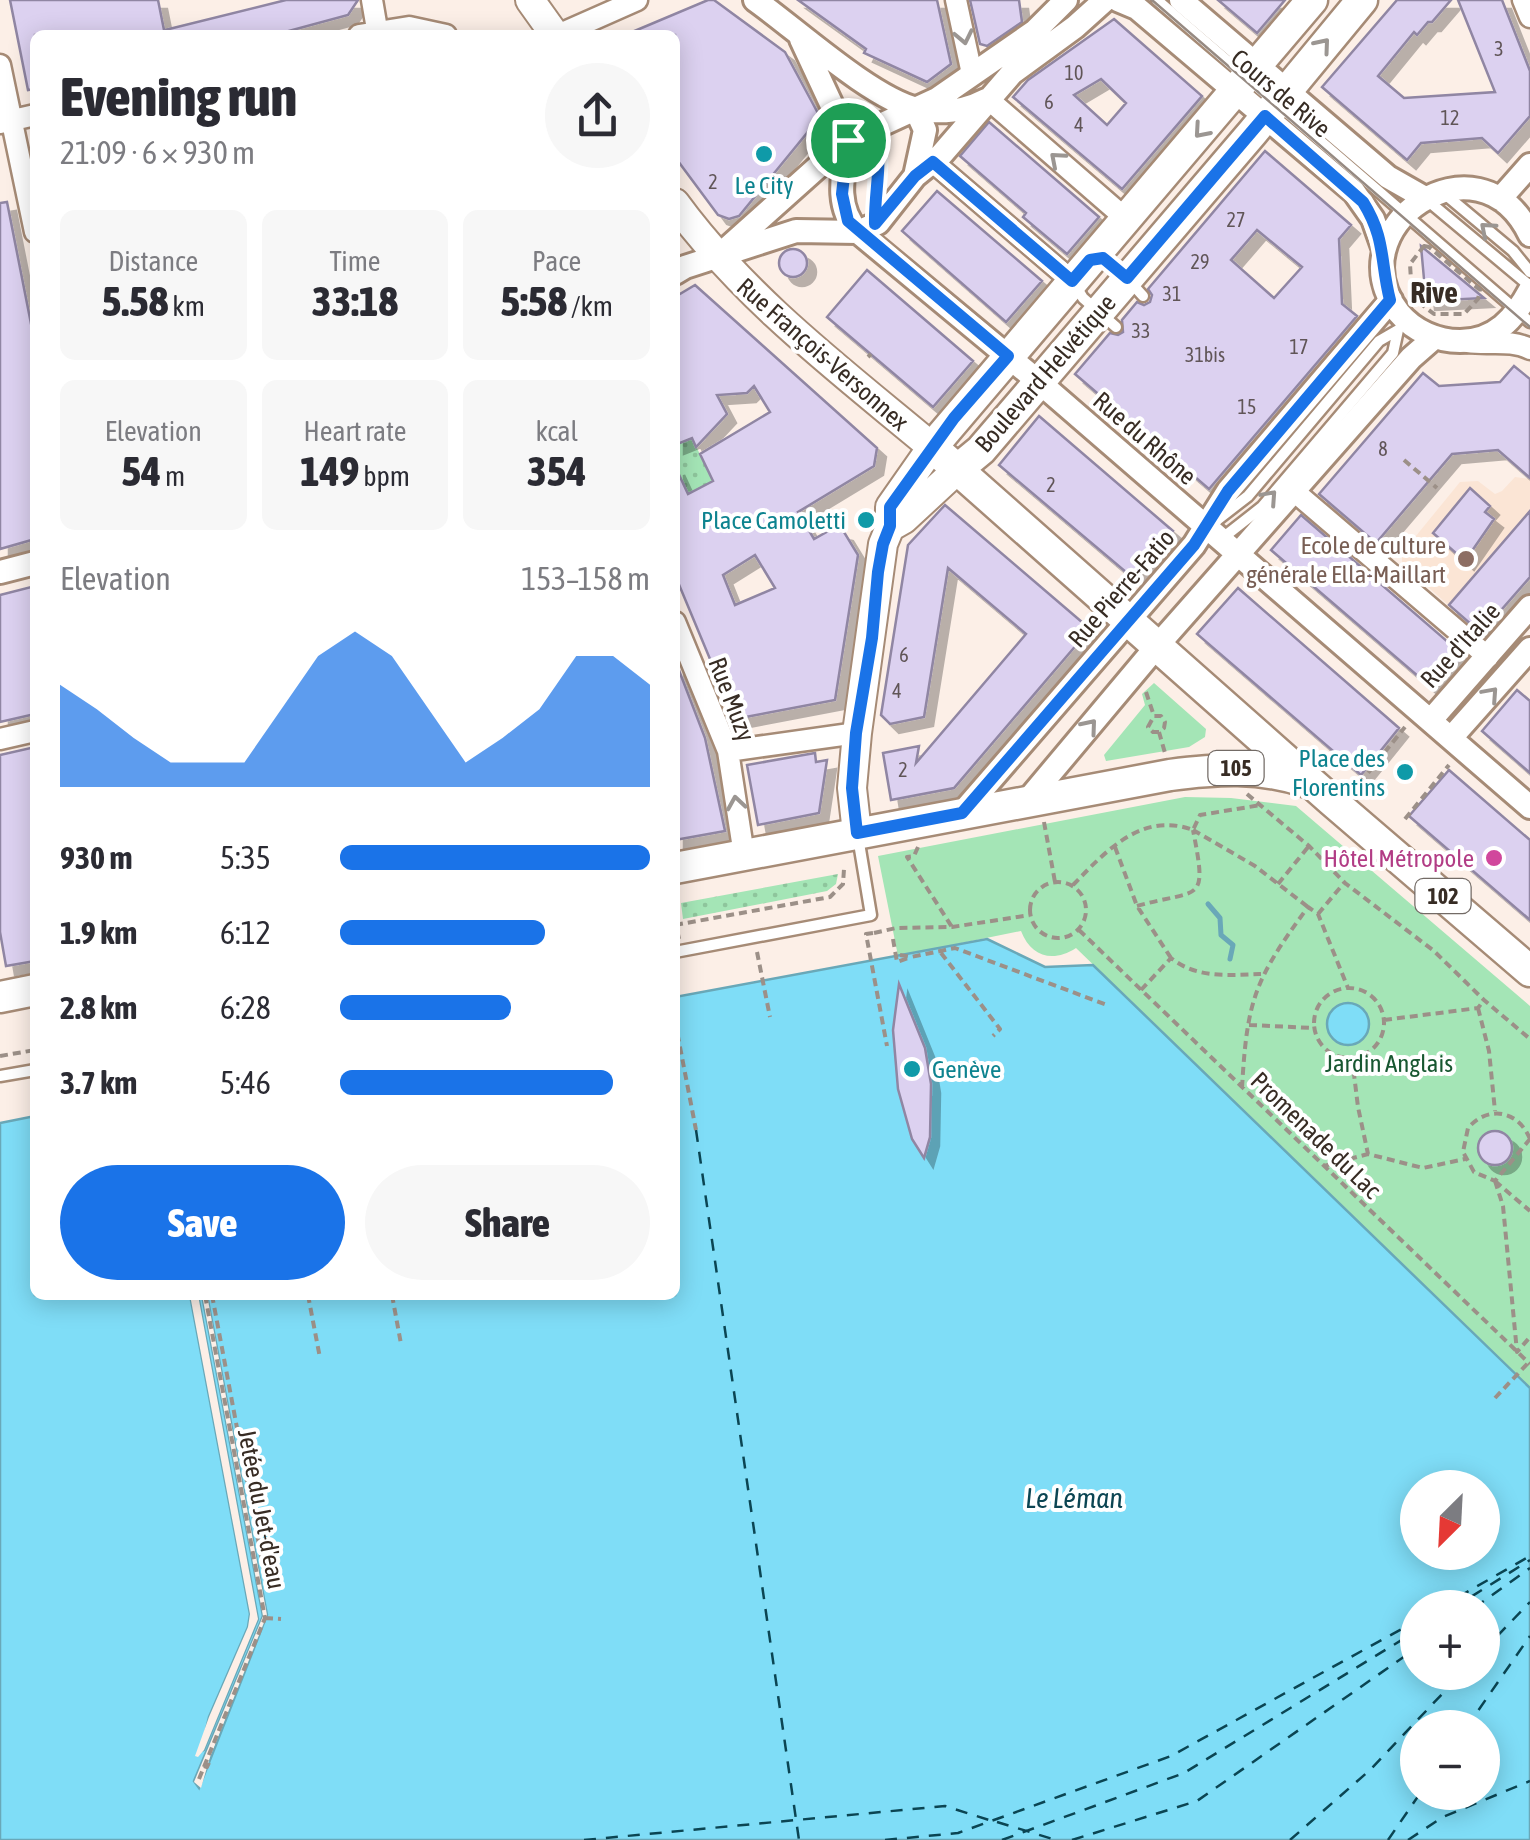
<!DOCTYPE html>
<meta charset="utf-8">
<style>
:root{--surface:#fff;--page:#f7f7f7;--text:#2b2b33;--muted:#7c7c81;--accent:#1a73e8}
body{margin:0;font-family:"Asap Condensed",sans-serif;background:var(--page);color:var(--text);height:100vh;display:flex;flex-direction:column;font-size:38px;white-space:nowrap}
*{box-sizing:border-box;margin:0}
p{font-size:32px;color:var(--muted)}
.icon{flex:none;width:55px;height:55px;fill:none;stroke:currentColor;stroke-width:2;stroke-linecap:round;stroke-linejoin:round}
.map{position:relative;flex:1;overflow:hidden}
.panel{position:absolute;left:30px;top:30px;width:650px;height:1270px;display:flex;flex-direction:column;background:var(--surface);border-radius:15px;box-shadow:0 5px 25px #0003}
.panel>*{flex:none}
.needle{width:65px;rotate:204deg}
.controls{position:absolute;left:1400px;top:1470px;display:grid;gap:20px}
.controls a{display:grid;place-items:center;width:100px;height:100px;border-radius:50%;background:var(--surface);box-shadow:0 5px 25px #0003;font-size:50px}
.pin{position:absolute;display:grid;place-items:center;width:85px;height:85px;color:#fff;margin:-42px;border:5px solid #fff;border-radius:50%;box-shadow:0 2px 10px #0007}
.round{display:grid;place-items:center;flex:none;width:105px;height:105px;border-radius:52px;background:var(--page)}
.overview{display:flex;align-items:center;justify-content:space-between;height:170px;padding:0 30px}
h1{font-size:55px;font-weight:800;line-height:75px}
.metrics{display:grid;grid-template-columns:repeat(3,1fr);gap:15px;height:170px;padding:10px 30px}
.metrics div{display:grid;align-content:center;border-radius:15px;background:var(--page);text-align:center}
.metrics b{font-size:42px;font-weight:800}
.metrics small{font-size:28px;font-weight:400}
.metrics p{font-size:28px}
.chart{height:280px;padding:20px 30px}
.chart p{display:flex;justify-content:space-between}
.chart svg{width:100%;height:180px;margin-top:10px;fill:var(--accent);opacity:.7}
.action{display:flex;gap:20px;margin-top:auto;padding:20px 30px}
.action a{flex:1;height:115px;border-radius:60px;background:var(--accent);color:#fff;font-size:40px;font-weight:800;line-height:115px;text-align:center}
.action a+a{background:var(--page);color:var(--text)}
ul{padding:0 30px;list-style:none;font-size:32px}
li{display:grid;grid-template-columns:160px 120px 1fr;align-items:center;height:75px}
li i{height:25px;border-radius:12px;background:var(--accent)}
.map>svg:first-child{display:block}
.built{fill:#fbe5d5}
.grass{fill:url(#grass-dots)}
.park{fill:#a4e5b6}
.water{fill:#7fddf7;stroke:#69a8b8;stroke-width:2.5;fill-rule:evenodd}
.pier{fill:#fcefe7}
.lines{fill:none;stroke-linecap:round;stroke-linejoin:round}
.stream{stroke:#69a8b8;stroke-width:5}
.ferry{stroke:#0b4553;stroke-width:2.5;stroke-dasharray:12 10;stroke-linecap:butt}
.building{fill:#dcd1f0;stroke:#9086a3;stroke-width:2.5;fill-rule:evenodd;filter:url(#shadow)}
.service-casing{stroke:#a68b76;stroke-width:15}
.minor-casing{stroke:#a68b76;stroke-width:25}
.tertiary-casing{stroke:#a68b76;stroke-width:28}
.secondary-casing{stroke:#a68b76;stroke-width:32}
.primary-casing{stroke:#a68b76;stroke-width:35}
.path{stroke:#9c9088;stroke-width:4;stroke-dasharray:8 5;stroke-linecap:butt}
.service{stroke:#fff;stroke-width:10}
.minor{stroke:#fff;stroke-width:20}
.tertiary{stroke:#fff;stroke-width:22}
.secondary{stroke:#fff;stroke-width:28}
.primary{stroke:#fff;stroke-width:30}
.tram{stroke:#968a82;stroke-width:2.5}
.oneway{stroke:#9b9692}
.route-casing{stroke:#fff;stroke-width:20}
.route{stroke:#1a73e8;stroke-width:12}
.culture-dot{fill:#0f9aa8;stroke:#fff;stroke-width:4}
.education-dot{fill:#8d6e63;stroke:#fff;stroke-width:4}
.hotel-dot{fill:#d1479c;stroke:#fff;stroke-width:4}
.labels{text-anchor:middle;stroke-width:8;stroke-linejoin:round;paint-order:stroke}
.number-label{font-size:20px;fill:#605557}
.shield{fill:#fff;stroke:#736b66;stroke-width:2.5}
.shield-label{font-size:22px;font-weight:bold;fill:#372c24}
.street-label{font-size:25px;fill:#372c24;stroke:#fff}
.culture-label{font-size:25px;fill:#0d838f;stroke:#fff;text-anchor:end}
.education-label{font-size:25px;fill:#785e54;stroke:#fff;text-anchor:end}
.hotel-label{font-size:25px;fill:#b23c85;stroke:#fff;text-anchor:end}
.park-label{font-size:25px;fill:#185731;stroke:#fff}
.water-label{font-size:28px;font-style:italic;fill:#0b4553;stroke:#fff}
.quarter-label{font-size:30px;font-weight:bold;fill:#372c24;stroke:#fff}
</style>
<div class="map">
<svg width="1530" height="1840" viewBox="0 0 1530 1840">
<defs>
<pattern id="grass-dots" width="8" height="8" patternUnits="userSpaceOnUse" patternTransform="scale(2.5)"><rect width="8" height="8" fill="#a4e5b6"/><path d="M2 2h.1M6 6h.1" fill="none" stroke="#8ec59c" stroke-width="1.8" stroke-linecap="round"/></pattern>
<filter id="shadow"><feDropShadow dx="9" dy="9" stdDeviation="0" flood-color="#0004"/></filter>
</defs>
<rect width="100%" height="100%" fill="#fcefe7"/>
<!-- built -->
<path class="built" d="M1515 477 1530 479V576L1481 634 1402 564V553L1460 482 1478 481 1495 494 1502 491Z"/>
<!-- grass -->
<path class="grass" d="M675 434 692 438 713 481 691 502 675 466Z
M838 874 836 884 827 891 683 919 681 903Z"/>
<!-- park -->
<path class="park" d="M1154 683 1206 729 1205 737 1189 747 1106 761 1104 755 1145 705 1142 694Z
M1185 797 1231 798 1296 806 1530 1006V1388L1076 948C1053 963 1031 957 1021 931L898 956 878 856Z"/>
<!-- water -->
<path class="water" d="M987 939 1045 967 1093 965 1530 1388V1840H0V1123L35 1116V1295H190L250 1614 248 1627 209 1717 201 1751 204 1750 258 1619 198 1295H202L263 1616 194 1781 199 1788 267 1615 207 1295H675V997ZM1418 1488H1482V1552H1418ZM1418 1608H1482V1672H1418ZM1418 1728H1482V1792H1418Z
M1327 1024a21 21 0 1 1 42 0a21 21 0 1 1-42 0Z"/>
<!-- pier -->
<path class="pier" d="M190 1295H198L258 1619 204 1750 198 1757 195 1756 209 1717 248 1627 250 1614Z
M202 1295H207L267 1615 210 1757 201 1788 194 1782 263 1616Z"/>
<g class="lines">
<!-- stream -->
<path class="stream" d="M1208 904 1220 918 1221 935 1233 945 1230 959"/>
<!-- ferry -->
<path class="ferry" d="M696 1130 799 1840
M1439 1608 1530 1556
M1453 1608 1530 1560
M1474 1608 1530 1568
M1482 1652 1530 1602
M1466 1728 1530 1636
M997 1822 1056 1840
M584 1840 945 1806 989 1820
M885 1840 958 1833 1171 1756 1418 1620
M1002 1840 1184 1773 1418 1630
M1072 1840 1197 1801 1418 1647
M1290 1840 1370 1770 1463 1672
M1388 1840 1421 1792
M1408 1840 1443 1817 1530 1781"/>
</g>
<!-- building -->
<path class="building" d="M10 0H158L165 35H35V89L28 90Z
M286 0H358L348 15 274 35H165V30Z
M708 0H714L785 52 820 117 739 216 729 219 718 215 675 157V35H625Z
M798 0H937L951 64 927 82 864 53 866 49Z
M970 0H1019L1022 22 987 46 980 44Z
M1218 0H1285L1257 33Z
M1397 0H1451L1432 22H1428L1417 35 1414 32 1378 76 1404 98 1495 92 1458 0H1502L1530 71V116L1498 153 1482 138 1421 143 1407 160 1322 87Z
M1114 19 1202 96 1122 189 1013 97 1028 80ZM1101 79 1126 103 1107 125 1074 95Z
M989 122 1099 217 1067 254 1023 217 1026 213 960 156Z
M1265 151 1351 225 1339 239 1342 304 1357 316 1209 489 1075 374 1110 333 1118 335 1123 332 1122 320 1137 302 1144 305 1150 302 1152 295 1148 289ZM1257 230 1302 267 1274 298 1231 260Z
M937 191 1042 281 1006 322 902 231Z
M7 202 35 344V539L0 549V203Z
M1421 246 1484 298 1426 301Z
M779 263a14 14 0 1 1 28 0a14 14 0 1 1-28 0Z
M867 270 973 361 933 407 827 317Z
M695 285 877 448 874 466 798 512 814 539 832 529 844 532 858 555 835 700 735 719 675 575V466L688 494 713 481 700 454 770 412 754 386 747 393 717 395 727 414 696 447 692 438 675 445V297ZM755 555 775 588 735 605 723 575Z
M1514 366 1530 379V478L1498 450 1452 454 1376 543 1319 494 1423 373 1439 386 1500 382Z
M1039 416 1173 531 1133 578 999 465Z
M1470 488 1490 506 1485 512 1494 519 1465 561 1433 533Z
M945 505 1090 629 954 788 891 800 883 753 919 746 916 763 1026 634 948 568 924 717 890 724 881 715 908 545Z
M1530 511V577L1481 633 1449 605Z
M1301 515 1463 655 1433 689 1271 550Z
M35 586V714L0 722V595Z
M1238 588 1399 728 1361 775 1197 634Z
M675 660 705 738 725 831 675 840Z
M1517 690 1530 701V773L1482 731Z
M35 747V961L6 966 0 932V755Z
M815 753 816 762 827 760 819 813 758 825 747 765Z
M1449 770 1530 840V920L1409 816Z
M899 984 925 1048 931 1084 930 1137 924 1158 912 1139 898 1089 893 1030Z
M1478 1148a17 17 0 1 1 34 0a17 17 0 1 1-34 0Z"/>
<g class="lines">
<!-- service casing -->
<g class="service-casing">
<path id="service" d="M1157 0 1530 322
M874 128C884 158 874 188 875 219
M1446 195 1513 251 1530 272
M1427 200 1530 286
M1101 258 1114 264 1143 296
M1075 285 1083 298 1116 327
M1217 520 1248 496 1379 341 1398 330
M1220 540 1262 507 1313 447 1393 353 1398 330
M675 952 871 915 858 837
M0 1076 35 1070"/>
</g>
<!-- minor casing -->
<g class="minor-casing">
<path id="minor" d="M372 0 378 35
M956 0 972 74
M1523 0 1530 17
M359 35 409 27 446 35
M558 35 637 0
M0 65 35 232
M988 99 1125 218
M0 123 35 115
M933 162 1072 281
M1468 342C1489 345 1511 339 1530 349
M1295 492 1488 657
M675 622 728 751 744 855
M0 739 35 731
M728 751 857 733"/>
</g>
<!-- tertiary casing -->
<g class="tertiary-casing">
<path id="tertiary" d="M755 0C796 29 871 98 917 109 940 114 965 111 986 100
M1118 0 1137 8 1354 192 1373 219 1384 250
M1181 0 1388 177 1425 198
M801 39 848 140
M915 108 925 130 915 176
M848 140C843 173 834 206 858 232L1039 382 1530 807
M1500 199 1530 165
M1530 235C1478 127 1333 229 1399 313 1414 331 1437 341 1460 341 1495 341 1515 318 1530 290
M723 252 848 140 937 99 1035 31 1066 0
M675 273 685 267 796 231 858 232 878 223 915 176 941 155 1012 73 1075 27 1105 0
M0 572 35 563
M1431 720 1530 607
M1451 738 1530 649
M1027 801 1157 646 1411 358 1435 337
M962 813 1194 545 1228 491 1391 300"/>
</g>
<!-- secondary casing -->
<g class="secondary-casing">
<path id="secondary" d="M530 0 555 35
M675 203C745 299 841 371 932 447L890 507V527L883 544 857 733 852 788 857 833
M890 527 904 519 958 469"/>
</g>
<!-- primary casing -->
<g class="primary-casing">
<path id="primary" d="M1312 0 932 447 1332 801 1530 971
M958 469 981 450 1253 132 1362 0
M675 868 1170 775C1218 769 1258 766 1304 781
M0 997 35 990"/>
</g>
<!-- path -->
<path class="path" d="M1424 246 1429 247 1480 290 1478 299 1464 314H1434L1412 297 1410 264Z
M868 357 871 354
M1404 460 1437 488
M1146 692 1154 716
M1159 732H1153L1148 727 1154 716H1161L1165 722 1164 728 1159 732 1165 753
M1360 783 1405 727
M1247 794 1309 846 1345 883 1434 951 1484 1000 1530 1039
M1405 819 1449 765
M1044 822 1055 882
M1193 830 1255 866 1308 907
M918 847 914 856 907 857 952 927
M1115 847 1137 906 1171 958
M1030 910a28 28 0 1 1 56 0a28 28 0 1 1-56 0Z
M1278 884 1309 846
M1073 885C1106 851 1142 811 1193 830L1200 815 1261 805
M1137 906C1200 888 1208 906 1193 830
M1318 914 1344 883
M675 920 679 939
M675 925 830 897 843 884 844 869
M1079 930 1530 1364
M873 933 866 934 887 1046
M874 933 896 928 952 927 1030 915
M893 939 897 962 911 957
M757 952 770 1017
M941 953 1000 1029 993 1036
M900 955 911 957 955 948 1107 1005
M1314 1023a35 35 0 1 1 70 0a35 35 0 1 1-70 0Z
M1141 990 1171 958C1197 979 1229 975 1261 974
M1478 1008 1489 1051 1495 1111
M1384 1020 1478 1008 1484 1000
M675 1021 696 1130
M1249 1025 1314 1028
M0 1056 35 1050
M1352 1058 1358 1107 1368 1154
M1242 1088C1247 999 1255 979 1308 907L1318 914 1348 988
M1530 1139C1518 1110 1488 1105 1468 1128L1463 1152 1474 1172 1495 1181 1530 1139
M1324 1166 1368 1154 1423 1168 1465 1159
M1495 1181 1503 1206 1517 1352 1530 1337
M1495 1181 1530 1211
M212 1295 266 1582
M308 1295 320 1358
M392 1295 401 1344
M1495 1398 1528 1363
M265 1618 281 1619
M204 1766 207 1767 211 1758
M199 1779 265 1618 205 1295"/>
<!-- service -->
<use href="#service" class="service"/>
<!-- minor -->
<use href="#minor" class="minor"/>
<!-- tertiary -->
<use href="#tertiary" class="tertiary"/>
<!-- secondary -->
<use href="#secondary" class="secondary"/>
<!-- primary -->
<use href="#primary" class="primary"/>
<!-- tram -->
<path class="tram" d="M1152 0 1530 327"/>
</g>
<!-- one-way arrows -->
<defs><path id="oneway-chevron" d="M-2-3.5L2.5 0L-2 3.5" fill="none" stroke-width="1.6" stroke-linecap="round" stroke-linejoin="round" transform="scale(2.5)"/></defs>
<g class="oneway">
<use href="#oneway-chevron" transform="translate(964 37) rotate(78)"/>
<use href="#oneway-chevron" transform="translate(1323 45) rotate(-50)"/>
<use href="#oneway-chevron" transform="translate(1201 131) rotate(131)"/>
<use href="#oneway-chevron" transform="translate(1057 159) rotate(-139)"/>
<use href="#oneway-chevron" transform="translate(1487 229) rotate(-139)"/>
<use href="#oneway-chevron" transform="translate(1270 497) rotate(-48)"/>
<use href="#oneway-chevron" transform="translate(1491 694) rotate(-48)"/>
<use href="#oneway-chevron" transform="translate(1090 726) rotate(-50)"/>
<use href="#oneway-chevron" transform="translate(736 803) rotate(-99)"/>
</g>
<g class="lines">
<!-- route casing -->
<g class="route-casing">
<path id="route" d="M1265 116 1363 202C1386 239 1380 261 1390 300L1228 491 1194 545 962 813 857 833 852 788 856 733 872 638 878 572 883 544 890 526V507L954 418 1008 356 848 221 842 194 848 140 874 128C884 160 874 191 875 224L915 176 933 162 1072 281 1090 260 1103 258 1127 278Z"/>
</g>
<!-- route -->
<use href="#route" class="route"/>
</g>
<!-- markers -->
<g class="culture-dot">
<circle cx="764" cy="154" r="10"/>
<circle cx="866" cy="520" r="10"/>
<circle cx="1405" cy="772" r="10"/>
<circle cx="912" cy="1069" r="10"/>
</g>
<circle class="education-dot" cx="1466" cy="559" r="10"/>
<circle class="hotel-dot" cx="1494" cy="858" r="10"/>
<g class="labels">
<!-- number labels -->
<g class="number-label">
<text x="1499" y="56">3</text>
<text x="1074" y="80">10</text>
<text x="1049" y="109">6</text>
<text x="1450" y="125">12</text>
<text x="1079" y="132">4</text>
<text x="713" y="189">2</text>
<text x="1236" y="227">27</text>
<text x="1200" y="269">29</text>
<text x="1172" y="301">31</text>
<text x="1141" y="338">33</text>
<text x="1299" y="354">17</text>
<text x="1205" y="362">31bis</text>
<text x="1247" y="414">15</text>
<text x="1383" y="456">8</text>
<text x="1051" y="492">2</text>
<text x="904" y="662">6</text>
<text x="897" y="698">4</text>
<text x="903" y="777">2</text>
</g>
<!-- shield labels -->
<g class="shield">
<rect x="1208.5" y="751" width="55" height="34" rx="8"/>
<rect x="1415.5" y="879" width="55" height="34" rx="8"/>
</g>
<g class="shield-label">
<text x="1236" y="776">105</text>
<text x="1443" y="904">102</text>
</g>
<!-- street labels -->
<g class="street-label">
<text transform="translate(1281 93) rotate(40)" y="9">Cours de Rive</text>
<text transform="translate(823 354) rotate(41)" y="9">Rue François-Versonnex</text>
<text transform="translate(1045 373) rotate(-49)" y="9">Boulevard Helvétique</text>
<text transform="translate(1145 438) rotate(41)" y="9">Rue du Rhône</text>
<text transform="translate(1121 588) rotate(-49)" y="9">Rue Pierre-Fatio</text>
<text transform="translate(1460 645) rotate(-48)" y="9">Rue d'Italie</text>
<text transform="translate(732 699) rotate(69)" y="9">Rue Muzy</text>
<text transform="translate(1316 1135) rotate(44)" y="9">Promenade du Lac</text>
<text transform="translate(262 1509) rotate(79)" y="9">Jetée du Jet-d'eau</text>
</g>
<!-- culture labels -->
<g class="culture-label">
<text x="764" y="194" text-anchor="middle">Le City</text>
<text x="846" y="529">Place Camoletti</text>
<text x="1385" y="767">Place des<tspan x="1385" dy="29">Florentins</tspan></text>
<text x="932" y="1078" text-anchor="start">Genève</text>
</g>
<!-- education labels -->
<g class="education-label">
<text x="1446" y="554">Ecole de culture<tspan x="1446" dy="29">générale Ella-Maillart</tspan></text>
</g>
<!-- hotel labels -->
<g class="hotel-label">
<text x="1474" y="867">Hôtel Métropole</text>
</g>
<!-- park labels -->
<g class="park-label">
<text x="1389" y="1072">Jardin Anglais</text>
</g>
<!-- water labels -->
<g class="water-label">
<text x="1074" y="1508">Le Léman</text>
</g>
<!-- quarter labels -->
<g class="quarter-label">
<text x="1434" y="303">Rive</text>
</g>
</g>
</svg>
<div class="controls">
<a><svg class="needle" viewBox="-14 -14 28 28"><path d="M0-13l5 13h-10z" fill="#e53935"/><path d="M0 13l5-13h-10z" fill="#7c7c81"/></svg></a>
<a>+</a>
<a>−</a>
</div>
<div class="pin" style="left:848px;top:140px;background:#1e9e55"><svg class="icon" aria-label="arrive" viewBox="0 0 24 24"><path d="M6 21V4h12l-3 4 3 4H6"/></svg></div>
<section class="panel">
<div class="overview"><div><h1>Evening run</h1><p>21:09 · 6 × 930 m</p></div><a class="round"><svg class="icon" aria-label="share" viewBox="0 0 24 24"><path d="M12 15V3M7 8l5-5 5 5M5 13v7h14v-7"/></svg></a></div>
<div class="metrics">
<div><p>Distance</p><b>5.58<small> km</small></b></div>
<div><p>Time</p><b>33:18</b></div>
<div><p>Pace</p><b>5:58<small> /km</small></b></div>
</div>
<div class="metrics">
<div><p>Elevation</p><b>54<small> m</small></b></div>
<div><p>Heart rate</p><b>149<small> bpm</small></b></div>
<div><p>kcal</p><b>354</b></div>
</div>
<div class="chart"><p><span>Elevation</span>153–158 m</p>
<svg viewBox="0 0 160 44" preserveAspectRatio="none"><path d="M0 44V19L10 25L20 32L30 38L40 38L50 38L60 25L70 12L80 6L90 12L100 25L110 38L120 32L130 25L140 12L150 12L160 19V44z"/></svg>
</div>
<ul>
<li><b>930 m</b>5:35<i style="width:100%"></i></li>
<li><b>1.9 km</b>6:12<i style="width:66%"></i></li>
<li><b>2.8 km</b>6:28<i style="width:55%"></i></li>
<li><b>3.7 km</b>5:46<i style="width:88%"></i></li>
</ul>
<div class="action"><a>Save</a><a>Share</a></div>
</section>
</div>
